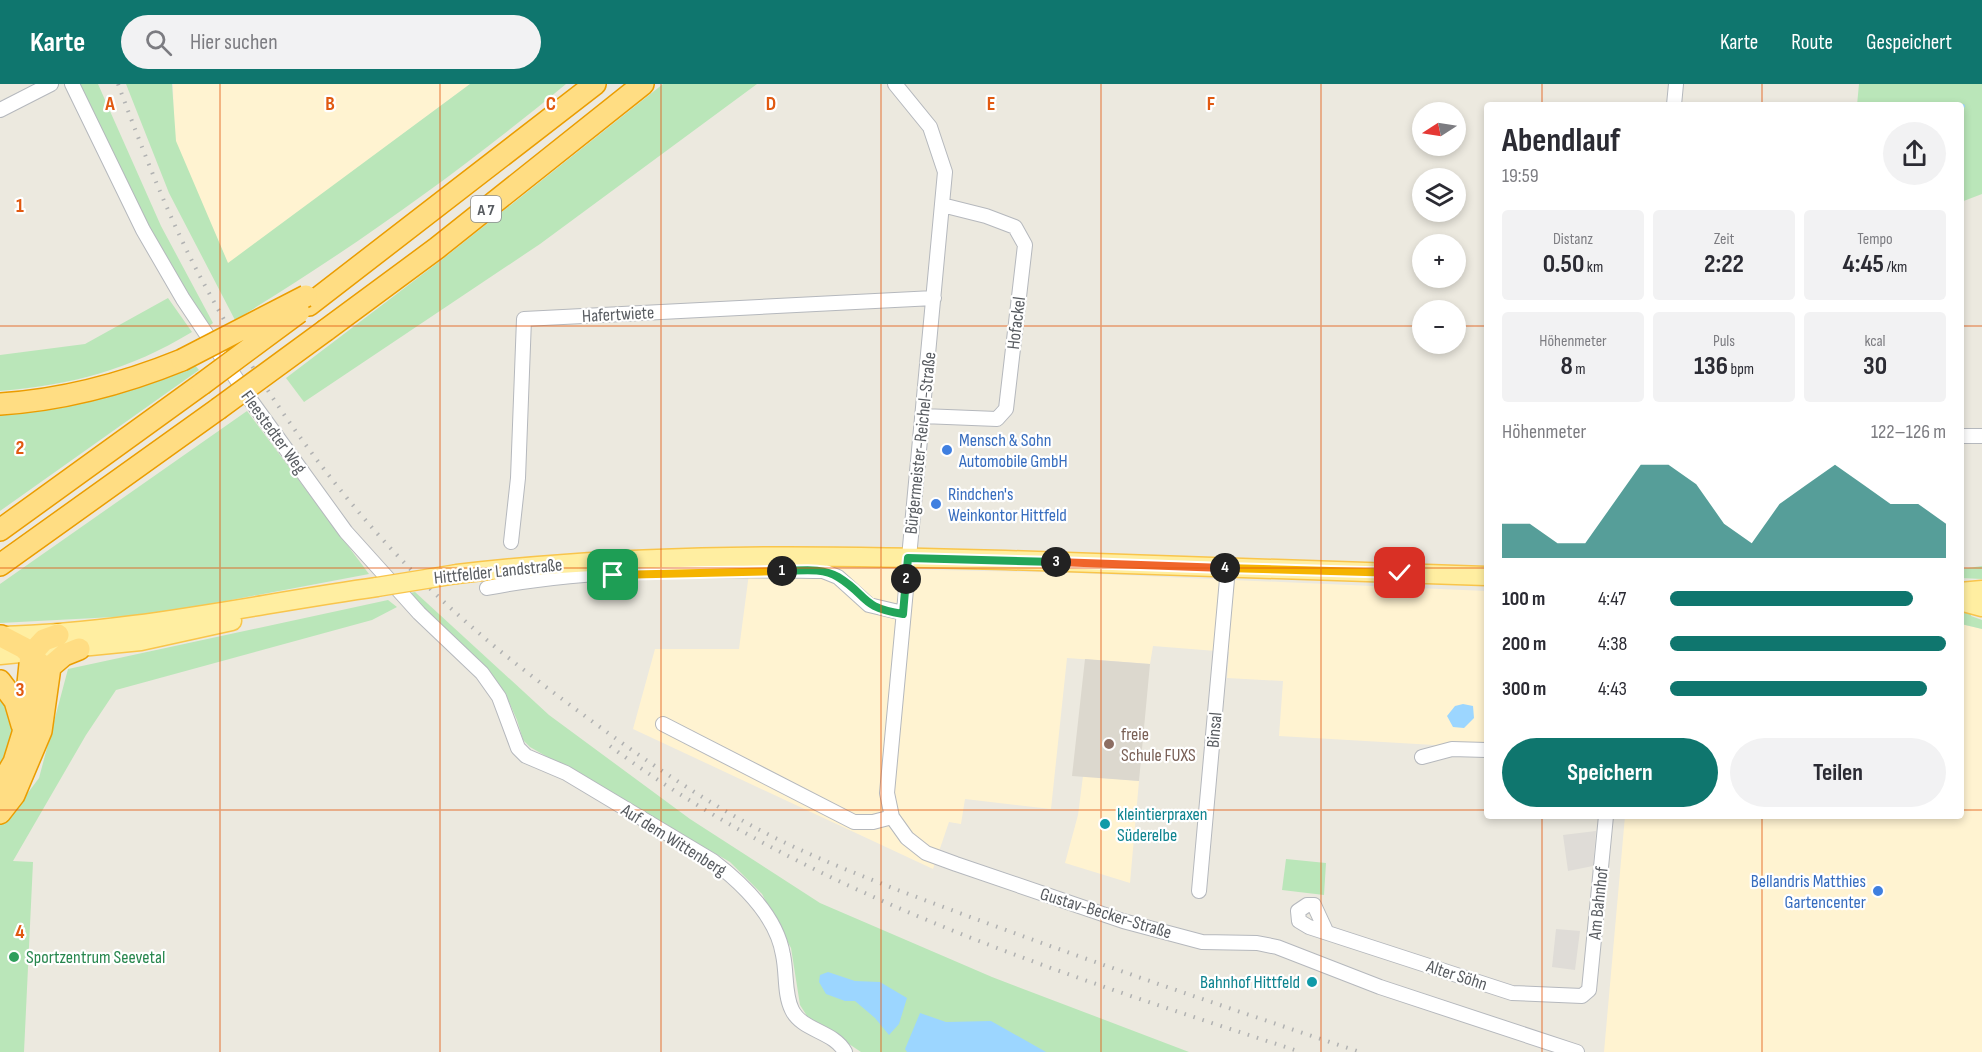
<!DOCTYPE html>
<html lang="de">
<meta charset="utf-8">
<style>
:root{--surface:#fff;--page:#f2f2f3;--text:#2b2b33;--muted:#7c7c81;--accent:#0f766e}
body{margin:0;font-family:"Sofia Sans Condensed",sans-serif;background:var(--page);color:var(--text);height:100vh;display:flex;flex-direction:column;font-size:22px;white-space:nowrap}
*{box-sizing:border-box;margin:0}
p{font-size:20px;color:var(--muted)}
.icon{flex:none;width:33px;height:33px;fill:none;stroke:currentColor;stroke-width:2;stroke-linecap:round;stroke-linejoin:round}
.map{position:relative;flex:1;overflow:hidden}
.sheet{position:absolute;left:1484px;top:18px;width:480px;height:717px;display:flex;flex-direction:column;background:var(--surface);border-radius:6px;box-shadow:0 3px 9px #0003}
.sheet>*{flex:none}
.needle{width:39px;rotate:258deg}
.buttons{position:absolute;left:1412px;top:18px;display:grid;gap:12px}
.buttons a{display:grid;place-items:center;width:54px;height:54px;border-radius:50%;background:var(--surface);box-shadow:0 3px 9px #0003;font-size:30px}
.pin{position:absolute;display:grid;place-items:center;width:51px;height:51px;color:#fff;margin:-26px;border-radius:12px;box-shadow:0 3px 9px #0006}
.km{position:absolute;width:30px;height:30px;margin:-15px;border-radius:50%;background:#222;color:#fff;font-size:16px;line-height:30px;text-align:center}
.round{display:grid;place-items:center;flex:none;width:63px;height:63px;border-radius:32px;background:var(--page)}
.overview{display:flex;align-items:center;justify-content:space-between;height:102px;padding:0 18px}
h1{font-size:33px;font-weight:700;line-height:45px}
.figures{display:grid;grid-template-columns:repeat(3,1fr);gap:9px;height:102px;padding:6px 18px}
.figures div{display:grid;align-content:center;border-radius:6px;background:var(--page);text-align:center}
.figures b{font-size:26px;font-weight:700}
.figures small{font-size:16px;font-weight:400}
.figures p{font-size:16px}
.chart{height:168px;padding:12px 18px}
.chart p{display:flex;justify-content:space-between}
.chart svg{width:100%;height:108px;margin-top:6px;fill:var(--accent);opacity:.7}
.cta{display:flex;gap:12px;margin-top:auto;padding:12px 18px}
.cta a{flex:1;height:69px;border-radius:36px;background:var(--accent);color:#fff;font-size:24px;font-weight:700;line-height:69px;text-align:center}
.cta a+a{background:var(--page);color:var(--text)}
ul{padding:0 18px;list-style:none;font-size:20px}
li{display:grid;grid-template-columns:96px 72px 1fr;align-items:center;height:45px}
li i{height:15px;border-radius:8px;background:var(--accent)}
header{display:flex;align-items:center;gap:36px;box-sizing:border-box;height:84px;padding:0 30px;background:var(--accent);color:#fff}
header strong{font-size:28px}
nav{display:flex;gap:33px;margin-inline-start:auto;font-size:21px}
.search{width:420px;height:54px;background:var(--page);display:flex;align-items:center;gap:15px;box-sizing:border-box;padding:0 21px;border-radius:33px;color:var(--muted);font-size:22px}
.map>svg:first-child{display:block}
.commercial{fill:#fff3d1}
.industrial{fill:#dfdcd7}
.education{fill:#dcd8ce}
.green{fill:#bae6b9}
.water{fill:#9cd6ff}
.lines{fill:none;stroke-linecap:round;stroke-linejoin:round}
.stream{stroke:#9cd6ff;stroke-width:4}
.minor-casing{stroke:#b5b8bd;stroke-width:16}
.major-casing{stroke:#f9c54b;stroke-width:21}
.highway-casing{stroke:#eb9d00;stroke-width:24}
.minor{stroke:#fff;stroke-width:14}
.major{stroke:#ffeea1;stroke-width:18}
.highway{stroke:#ffdd83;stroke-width:21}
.rail{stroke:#b1b2b2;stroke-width:4;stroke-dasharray:1.5 8;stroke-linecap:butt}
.major-bridge-casing{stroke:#f9c54b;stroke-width:21;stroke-linecap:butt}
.highway-bridge-casing{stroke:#eb9d00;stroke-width:24;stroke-linecap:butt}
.major-bridge{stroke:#ffeea1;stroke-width:18}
.highway-bridge{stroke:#ffdd83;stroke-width:21}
.split-1-casing{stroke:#fff;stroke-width:12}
.split-2-casing{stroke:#fff;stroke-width:12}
.split-3-casing{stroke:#fff;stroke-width:12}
.split-4-casing{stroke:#fff;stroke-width:12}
.split-5-casing{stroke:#fff;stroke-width:12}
.split-1{stroke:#f5b400;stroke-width:8}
.split-2{stroke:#22a559;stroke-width:8}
.split-3{stroke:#22a559;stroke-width:8}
.split-4{stroke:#f0652b;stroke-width:8}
.split-5{stroke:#f5b400;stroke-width:8}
.grid{fill:none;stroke:#e15910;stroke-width:1.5;stroke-opacity:0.55}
.shop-dot{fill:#3f7fe0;stroke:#fff;stroke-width:2}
.education-dot{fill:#8d6e63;stroke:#fff;stroke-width:2}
.culture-dot{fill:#0f9aa8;stroke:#fff;stroke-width:2}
.leisure-dot{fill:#2e9e5b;stroke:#fff;stroke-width:2}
.labels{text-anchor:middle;stroke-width:4.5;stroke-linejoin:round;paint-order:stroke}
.shield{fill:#fff;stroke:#8a8d90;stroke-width:1.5}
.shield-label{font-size:16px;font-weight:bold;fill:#585c61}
.street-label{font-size:18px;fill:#585c61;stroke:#fff}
.shop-label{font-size:18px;fill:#366cbe;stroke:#fff;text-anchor:start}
.education-label{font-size:18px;fill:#785e54;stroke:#fff;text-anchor:start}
.culture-label{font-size:18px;fill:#0d838f;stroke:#fff;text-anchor:start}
.leisure-label{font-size:18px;fill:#27864d;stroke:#fff;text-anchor:start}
.grid-label{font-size:20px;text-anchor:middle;font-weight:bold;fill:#e15910;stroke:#fff;stroke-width:4.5;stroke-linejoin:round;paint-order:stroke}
</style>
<header>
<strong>Karte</strong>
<div class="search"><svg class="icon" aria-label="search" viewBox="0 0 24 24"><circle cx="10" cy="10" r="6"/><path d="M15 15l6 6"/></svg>Hier suchen</div>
<nav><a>Karte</a><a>Route</a><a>Gespeichert</a></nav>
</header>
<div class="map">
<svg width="1982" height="968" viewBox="0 0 1982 968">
<rect width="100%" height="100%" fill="#ece9df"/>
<!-- commercial -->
<path class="commercial" d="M173 0H470L228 180 174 54Z
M750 482 1075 489 1486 507V664L1279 652 1283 597 1227 594 1229 568 1153 562 1150 580 1067 574 1051 725 965 715 961 740 949 738 933 785 633 645 655 565H739Z
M1961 540 1982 545V968H1604L1625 732H1960Z
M1083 692 1139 697 1130 799 1065 779 1078 731Z"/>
<!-- industrial -->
<path class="industrial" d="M1596 747 1593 782 1568 787 1563 751Z
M1556 845 1580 847 1575 886 1552 883Z"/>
<!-- education -->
<path class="education" d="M1085 575 1150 580 1139 697 1072 692Z"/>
<!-- green -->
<path class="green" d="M77 0H98L161 142 213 239 209 242C156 166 118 83 77 0Z
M126 0H172L176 57 228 179 470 0H566C461 87 352 165 235 236L169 109Z
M663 0H757L540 160 304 318 286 294 444 174Z
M1859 0H1982V110L1961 118 1960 21H1857Z
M168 214 192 248C129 286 72 301 0 307V271L85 260Z
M194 280 199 286 0 427V328L61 324 141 301Z
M247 327 369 490 152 531 0 539V500Z
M1982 482V495L1961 494V485Z
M415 508 549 631 690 735 820 819 992 893 1189 968H861L807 932 800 921 791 864 762 810 730 778 530 663 523 656 517 636 505 609 405 510Z
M388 516 397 523 372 536 116 606 86 651 13 777 33 778 24 968H0V738L15 726 39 694 68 585Z
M1961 523 1972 525 1971 532 1982 536V545L1961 540Z
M0 606C20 641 16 650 0 684Z
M1286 775 1326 779 1324 811 1282 806Z"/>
<!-- water -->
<path class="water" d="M1463 620 1473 622 1474 634 1464 644 1453 643 1447 632 1455 622Z
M828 888 855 897 880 898 907 914 899 940 889 951 875 934 855 917H845L826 910 819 898 820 891Z
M920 929 946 938 991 937 1046 968H907L905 965Z"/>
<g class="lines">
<!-- stream -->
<path class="stream" d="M1960 24 1963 22"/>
<!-- minor casing -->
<g class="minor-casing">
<path id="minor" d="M72 0 143 146 183 215 249 314 346 448 419 529 482 589 499 613 518 664 526 672 566 689 713 777C743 800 777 833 783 871 787 889 784 910 792 926 802 947 834 947 845 968
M895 0 930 43 945 88 887 709 892 733 907 754 926 769 956 780 1123 837 1202 858 1257 859 1277 863 1380 903 1577 968
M1674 21 1676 0
M0 26 51 0
M922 332 997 335 1006 325 1025 161 1015 143 986 132 942 121
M1960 352H1982
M511 458 518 394 524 235 934 214
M487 504C591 483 716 486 823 487L838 493 869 521 903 529
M663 640 854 738H873L892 733
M1422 673 1452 665 1486 666
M1199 807 1228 484
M1326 847 1314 821H1307L1298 827 1299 837 1309 843 1512 909 1582 912 1589 906 1606 732"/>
</g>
<!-- major casing -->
<g class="major-casing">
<path id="major" d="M457 490C639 468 823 471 1005 476 1166 481 1326 487 1486 492
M1960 508 1982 506
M1960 517 1982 523
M0 552C129 549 250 521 377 503
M0 571 141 557 232 537"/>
</g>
<!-- highway casing -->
<g class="highway-casing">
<path id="highway" d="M309 221 595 0
M326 246 437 164 643 0
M0 320C63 316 123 300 182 276
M0 446 202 300
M0 481 218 325
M1 552 24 564 40 580
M0 597 15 617 22 641
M0 702 14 678 23 649 31 570 44 556 58 551
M0 729 14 711 41 647 50 583 64 571 79 565"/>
</g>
<!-- minor -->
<use href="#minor" class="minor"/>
<!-- major -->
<use href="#major" class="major"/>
<!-- highway -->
<use href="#highway" class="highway"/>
<!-- rail -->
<path class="rail" d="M118 0C143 67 169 135 203 198 270 322 359 444 465 537 504 572 547 604 589 635 653 682 719 728 792 762 855 791 919 814 984 838 1109 884 1234 926 1360 968
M610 662C809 811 1067 892 1301 968"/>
<!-- major-bridge casing -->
<g class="major-bridge-casing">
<path id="major-bridge" d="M377 503 457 490"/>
</g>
<!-- highway-bridge casing -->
<g class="highway-bridge-casing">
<path id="highway-bridge" d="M182 276 306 212
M202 300 299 228
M218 325 326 246"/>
</g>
<!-- major-bridge -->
<use href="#major-bridge" class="major-bridge"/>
<!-- highway-bridge -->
<use href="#highway-bridge" class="highway-bridge"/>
</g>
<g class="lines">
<!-- split-1 casing -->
<g class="split-1-casing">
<path id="split-1" d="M613 491 782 487"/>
</g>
<!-- split-2 casing -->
<g class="split-2-casing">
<path id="split-2" d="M782 487C800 487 822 483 838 493 869 512 859 523 903 530L906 495"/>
</g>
<!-- split-3 casing -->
<g class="split-3-casing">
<path id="split-3" d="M906 495 908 474 1056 478"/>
</g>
<!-- split-4 casing -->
<g class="split-4-casing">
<path id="split-4" d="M1056 478 1225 484"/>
</g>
<!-- split-5 casing -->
<g class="split-5-casing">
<path id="split-5" d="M1225 484 1400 489"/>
</g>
<!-- split-1 -->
<use href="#split-1" class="split-1"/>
<!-- split-2 -->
<use href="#split-2" class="split-2"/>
<!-- split-3 -->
<use href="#split-3" class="split-3"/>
<!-- split-4 -->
<use href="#split-4" class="split-4"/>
<!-- split-5 -->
<use href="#split-5" class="split-5"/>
</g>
<!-- grid -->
<path class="grid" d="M220 0V968M440 0V968M661 0V968M881 0V968M1101 0V968M1321 0V968M1542 0V21M1762 0V21M0 242H1422M1455 242H1486M1960 242H1982M0 484H1486M1960 484H1982M0 726H1486M1960 726H1982M1542 732V968M1762 732V968"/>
<!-- markers -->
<g class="shop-dot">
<circle cx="947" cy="366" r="6"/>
<circle cx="936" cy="420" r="6"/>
<circle cx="1878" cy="807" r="6"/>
</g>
<circle class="education-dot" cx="1109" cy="660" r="6"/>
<g class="culture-dot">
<circle cx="1105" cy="740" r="6"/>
<circle cx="1312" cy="898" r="6"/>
</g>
<circle class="leisure-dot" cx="14" cy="873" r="6"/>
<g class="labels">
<!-- shield labels -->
<rect class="shield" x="471" y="112" width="30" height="26" rx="4.5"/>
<g class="shield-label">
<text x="486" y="131">A 7</text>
</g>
<!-- street labels -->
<g class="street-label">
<text transform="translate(618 230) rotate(-3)" y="6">Hafertwiete</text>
<text transform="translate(1016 239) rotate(-83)" y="6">Hofackel</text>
<text transform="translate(274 348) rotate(54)" y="6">Fleestedter Weg</text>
<text transform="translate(920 359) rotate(-84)" y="6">Bürgermeister-Reichel-Straße</text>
<text transform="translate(498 487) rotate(-6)" y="6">Hittfelder Landstraße</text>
<text transform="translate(1214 646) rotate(-85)" y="6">Binsal</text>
<text transform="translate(674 756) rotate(32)" y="6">Auf dem Wittenberg</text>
<text transform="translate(1598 819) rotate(-84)" y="6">Am Bahnhof</text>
<text transform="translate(1106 829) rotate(17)" y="6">Gustav-Becker-Straße</text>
<text transform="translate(1457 891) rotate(18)" y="6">Alter Söhn</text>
</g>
<!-- shop labels -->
<g class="shop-label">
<text x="959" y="362">Mensch &amp; Sohn<tspan x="959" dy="21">Automobile GmbH</tspan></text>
<text x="948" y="416">Rindchen's<tspan x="948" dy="21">Weinkontor Hittfeld</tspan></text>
<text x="1866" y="803" text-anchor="end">Bellandris Matthies<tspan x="1866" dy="21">Gartencenter</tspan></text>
</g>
<!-- education labels -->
<g class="education-label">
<text x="1121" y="656">freie<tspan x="1121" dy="21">Schule FUXS</tspan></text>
</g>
<!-- culture labels -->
<g class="culture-label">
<text x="1117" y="736">kleintierpraxen<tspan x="1117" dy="21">Süderelbe</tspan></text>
<text x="1300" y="904" text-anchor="end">Bahnhof Hittfeld</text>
</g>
<!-- leisure labels -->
<g class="leisure-label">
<text x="26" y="879">Sportzentrum Seevetal</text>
</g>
</g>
<g class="grid-label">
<text x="110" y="26">A</text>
<text x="330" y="26">B</text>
<text x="551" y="26">C</text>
<text x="771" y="26">D</text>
<text x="991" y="26">E</text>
<text x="1211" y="26">F</text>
<text x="20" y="128">1</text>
<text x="20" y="370">2</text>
<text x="20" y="612">3</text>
<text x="20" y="854">4</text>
</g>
</svg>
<div class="buttons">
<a><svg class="needle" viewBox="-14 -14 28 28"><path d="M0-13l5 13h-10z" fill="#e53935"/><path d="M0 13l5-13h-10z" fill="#7c7c81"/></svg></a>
<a><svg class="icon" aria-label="layers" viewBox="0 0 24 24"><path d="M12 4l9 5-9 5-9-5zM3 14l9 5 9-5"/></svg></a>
<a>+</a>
<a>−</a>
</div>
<div class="pin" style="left:613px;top:491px;background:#1e9e55"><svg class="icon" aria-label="arrive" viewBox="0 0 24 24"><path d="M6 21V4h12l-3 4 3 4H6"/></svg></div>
<div class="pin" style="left:1400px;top:489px;background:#d93025"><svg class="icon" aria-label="check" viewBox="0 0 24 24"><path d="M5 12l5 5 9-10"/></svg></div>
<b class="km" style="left:782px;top:487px">1</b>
<b class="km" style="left:906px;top:495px">2</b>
<b class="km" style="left:1056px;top:478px">3</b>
<b class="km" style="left:1225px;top:484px">4</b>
<section class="sheet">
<div class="overview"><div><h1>Abendlauf</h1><p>19:59</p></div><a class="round"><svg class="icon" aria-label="share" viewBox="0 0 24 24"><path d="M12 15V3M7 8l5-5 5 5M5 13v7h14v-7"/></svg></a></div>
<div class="figures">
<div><p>Distanz</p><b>0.50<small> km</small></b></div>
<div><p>Zeit</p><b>2:22</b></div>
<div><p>Tempo</p><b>4:45<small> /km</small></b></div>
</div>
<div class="figures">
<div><p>Höhenmeter</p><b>8<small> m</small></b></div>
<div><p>Puls</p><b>136<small> bpm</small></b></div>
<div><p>kcal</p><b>30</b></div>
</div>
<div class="chart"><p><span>Höhenmeter</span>122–126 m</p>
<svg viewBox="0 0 160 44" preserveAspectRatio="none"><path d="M0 44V30L10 30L20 38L30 38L40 22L50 6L60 6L70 14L80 30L90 38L100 22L110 14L120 6L130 14L140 22L150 22L160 30V44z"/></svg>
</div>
<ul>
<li><b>100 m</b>4:47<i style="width:88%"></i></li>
<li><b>200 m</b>4:38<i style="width:100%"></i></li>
<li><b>300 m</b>4:43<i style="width:93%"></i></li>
</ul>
<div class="cta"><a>Speichern</a><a>Teilen</a></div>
</section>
</div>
